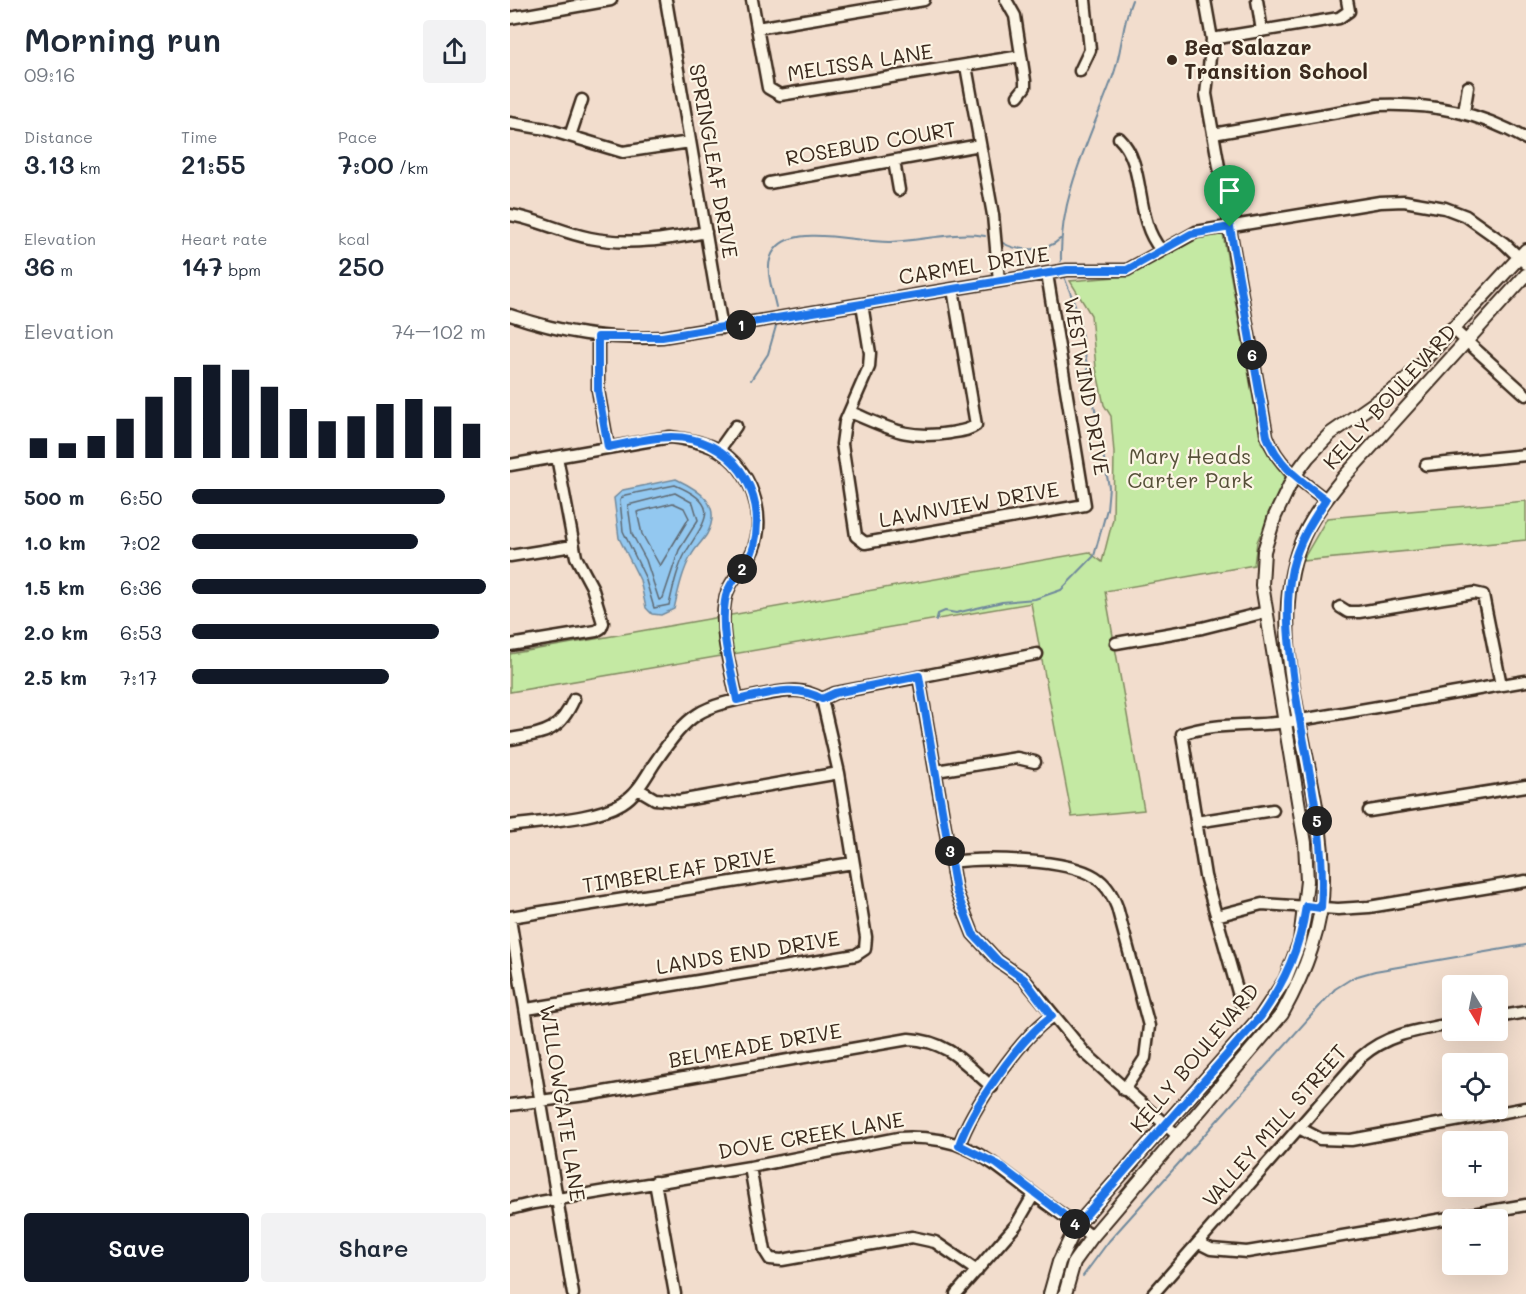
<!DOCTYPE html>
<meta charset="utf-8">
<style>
:root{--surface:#fff;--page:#f2f2f3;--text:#1f2937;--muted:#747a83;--accent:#111827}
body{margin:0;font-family:Mali,sans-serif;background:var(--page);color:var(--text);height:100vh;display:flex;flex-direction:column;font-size:22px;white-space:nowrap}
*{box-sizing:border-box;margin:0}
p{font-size:20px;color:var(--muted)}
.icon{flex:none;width:33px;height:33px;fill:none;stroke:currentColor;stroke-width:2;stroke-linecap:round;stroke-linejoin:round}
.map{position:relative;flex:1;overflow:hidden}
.panel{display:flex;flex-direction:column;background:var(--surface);width:510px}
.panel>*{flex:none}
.needle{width:39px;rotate:170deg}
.buttons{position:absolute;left:932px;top:975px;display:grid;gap:12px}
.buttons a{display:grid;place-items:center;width:66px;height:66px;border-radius:6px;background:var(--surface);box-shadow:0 6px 24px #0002;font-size:30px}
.pin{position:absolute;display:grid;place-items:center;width:51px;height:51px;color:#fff;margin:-62px -26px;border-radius:50% 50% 50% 0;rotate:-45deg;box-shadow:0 0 6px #0007}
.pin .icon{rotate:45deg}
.km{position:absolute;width:30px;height:30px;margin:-15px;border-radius:50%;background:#222;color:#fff;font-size:16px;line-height:30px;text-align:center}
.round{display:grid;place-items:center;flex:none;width:63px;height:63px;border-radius:6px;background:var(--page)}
.head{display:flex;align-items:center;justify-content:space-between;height:102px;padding:0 24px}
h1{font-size:33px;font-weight:600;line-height:45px}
.metrics{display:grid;grid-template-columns:repeat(3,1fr);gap:9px;height:102px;padding:6px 24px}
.metrics div{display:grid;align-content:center}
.metrics b{font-size:26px;font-weight:600}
.metrics small{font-size:16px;font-weight:400}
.metrics p{font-size:16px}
.chart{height:168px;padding:12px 24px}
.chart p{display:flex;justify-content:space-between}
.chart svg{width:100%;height:108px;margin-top:6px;stroke:var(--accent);stroke-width:6}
.cta{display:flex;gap:12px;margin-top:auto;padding:12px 24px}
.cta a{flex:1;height:69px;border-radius:6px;background:var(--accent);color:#fff;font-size:24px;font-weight:600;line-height:69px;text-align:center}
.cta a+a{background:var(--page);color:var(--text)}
ul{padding:0 24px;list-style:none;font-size:20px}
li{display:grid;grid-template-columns:96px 72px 1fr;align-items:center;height:45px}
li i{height:15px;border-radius:8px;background:var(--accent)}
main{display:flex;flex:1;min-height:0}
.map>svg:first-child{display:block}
.green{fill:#c4e9a3;stroke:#808a60;stroke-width:1.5}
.water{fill:#93c8f0;stroke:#70899c;stroke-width:1.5}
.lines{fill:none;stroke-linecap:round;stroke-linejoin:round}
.shore{stroke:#5e6972;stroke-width:1.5}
.stream{stroke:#70899c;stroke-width:2}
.minor-casing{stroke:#3b2a1e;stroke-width:15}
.major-casing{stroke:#3b2a1e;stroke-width:16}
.minor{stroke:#fcf5e5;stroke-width:10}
.major{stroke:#fcf5e5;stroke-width:12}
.route-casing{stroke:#fff;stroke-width:12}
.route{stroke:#1a73e8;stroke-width:8}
.poi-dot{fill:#3b2a1e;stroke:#fcf5e5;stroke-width:2}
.labels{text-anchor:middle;stroke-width:4.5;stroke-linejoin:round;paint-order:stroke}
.poi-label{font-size:21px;font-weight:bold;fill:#3b2a1e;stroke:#fcf5e5;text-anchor:start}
.street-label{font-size:21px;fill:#3b2a1e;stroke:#fcf5e5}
.park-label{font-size:21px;fill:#565039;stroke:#fcf5e5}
</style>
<main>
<section class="panel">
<div class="head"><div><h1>Morning run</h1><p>09:16</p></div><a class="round"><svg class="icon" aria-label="share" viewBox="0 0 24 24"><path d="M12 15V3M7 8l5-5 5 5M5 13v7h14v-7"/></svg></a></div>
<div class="metrics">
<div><p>Distance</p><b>3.13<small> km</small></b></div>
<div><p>Time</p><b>21:55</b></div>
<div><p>Pace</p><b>7:00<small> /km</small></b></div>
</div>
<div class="metrics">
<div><p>Elevation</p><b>36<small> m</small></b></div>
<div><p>Heart rate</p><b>147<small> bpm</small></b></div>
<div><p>kcal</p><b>250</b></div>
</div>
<div class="chart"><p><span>Elevation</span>74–102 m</p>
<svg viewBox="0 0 160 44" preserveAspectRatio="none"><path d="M5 44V36M15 44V38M25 44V35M35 44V28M45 44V19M55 44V11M65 44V6M75 44V8M85 44V15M95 44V24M105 44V29M115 44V27M125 44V22M135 44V20M145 44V23M155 44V30"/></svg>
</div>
<ul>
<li><b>500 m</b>6:50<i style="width:86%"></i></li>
<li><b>1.0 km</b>7:02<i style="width:77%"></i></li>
<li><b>1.5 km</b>6:36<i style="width:100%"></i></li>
<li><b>2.0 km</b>6:53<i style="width:84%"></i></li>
<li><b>2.5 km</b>7:17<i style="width:67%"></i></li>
</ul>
<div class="cta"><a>Save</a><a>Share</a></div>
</section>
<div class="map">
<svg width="1016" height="1294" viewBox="0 0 1016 1294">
<rect width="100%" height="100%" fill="#f2ddcd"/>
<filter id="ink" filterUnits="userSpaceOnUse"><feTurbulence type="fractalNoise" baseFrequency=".0167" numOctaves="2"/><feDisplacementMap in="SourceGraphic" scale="12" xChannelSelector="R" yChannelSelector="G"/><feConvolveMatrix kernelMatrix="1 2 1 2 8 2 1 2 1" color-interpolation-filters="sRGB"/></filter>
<g filter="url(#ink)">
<!-- green -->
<path class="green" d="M713 234 751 442 777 480 757 534 750 535 747 542 744 565 595 591 634 810 562 817 521 603 0 692V654L579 552 592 562 603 519 604 453 601 416 594 405 586 368 581 315 560 281 617 276 690 237Z
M1016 501V540L792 561 817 518Z"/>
<!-- water -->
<path class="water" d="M166 479C189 490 213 504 197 534 192 542 185 548 181 556 172 572 168 592 164 609L151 615 142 614 136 608 130 580 109 538 104 498 113 490Z"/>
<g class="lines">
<!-- shore -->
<path class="shore" d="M165 485C213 505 195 520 176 552 167 568 163 588 159 605L144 608 135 577 113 531 110 500 115 495Z
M165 493 183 503 188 520 169 550 153 598 149 600 136 560 122 534 118 505Z
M163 503 174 508 179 518 150 566 132 534 127 512Z"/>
<!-- stream -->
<path class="stream" d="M493 243C508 252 537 252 550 239
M551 261C549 196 581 136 603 76 612 52 612 24 622 0
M266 307C262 288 251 262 268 246 290 225 351 243 380 242 412 241 442 231 475 236
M241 380 258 354 266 326
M426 621 428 614 435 611 446 613 492 602 525 599 551 590 584 556 597 509 599 487 567 310 555 279
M573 1276 599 1241 825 989 844 977 865 971 1016 945"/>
<!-- minor casing -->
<g class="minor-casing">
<path id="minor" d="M156 0 212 328
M242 0 258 88 270 95 511 56
M496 0 505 16 515 81V87L508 96
M695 0 702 39 696 94 757 436C768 466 791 481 816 500
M747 0 752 31
M0 18 101 0
M247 28 414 0
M702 39 829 18 839 11 837 0
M456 66 483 215 489 281
M570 71 580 50 575 0
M954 112 958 87
M0 123 36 129 113 152 180 142
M703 134 868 105C922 103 969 112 1016 139
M60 136 72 100
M609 138C637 165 623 217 651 250
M384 161 389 190
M259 183 470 145
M0 215C27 219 53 233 80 238 119 246 158 239 196 232
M352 304 360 353 359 367 335 422 332 444 346 536 355 543 575 505 537 274
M0 315C53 333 96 340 152 337L557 270H617L686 232 870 202 894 201 935 208 956 216 994 243 1016 264
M942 328 1016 395
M88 337V390L98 446
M340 412C379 428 397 440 440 433 450 431 458 431 466 425L443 289
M209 450 226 426
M0 465 160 437C176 439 194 442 208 450 241 469 257 515 243 550 235 569 218 580 215 601 209 633 221 668 227 700
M916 465 1016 455
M0 556 63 546
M830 607 838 612H849L964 593 973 595 991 685
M606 643 692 628 756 612
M0 645 86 631 91 628 93 623 82 587 66 557 47 457
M409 677 446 891 463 934 488 961 514 979 575 1053 668 1136
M312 699 325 693 527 654
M0 739C34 733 49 733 64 699
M426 771 507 758 525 762
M128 789 145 799 169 801 329 773
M859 811 1016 786
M686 822 763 810
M0 826C33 821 84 820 112 803 127 794 135 778 144 764 180 711 189 707 251 695 274 691 291 686 312 699
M441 862C474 857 558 859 585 877 596 884 603 896 607 907L639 1026 635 1058 614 1090
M706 916 752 904 828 909 859 907 1016 881
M0 917 343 863
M0 919 63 1294
M731 1003 695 876 672 734C705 722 742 727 776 722 856 710 936 694 1016 681
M17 1009 346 955 355 949 356 937 329 773 312 699
M987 1017 1016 1012
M0 1105 76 1095 399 1039C438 1041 454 1063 482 1087
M789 1128 810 1139 841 1140 1016 1108
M449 1145C462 1108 510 1038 542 1016
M240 1167 255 1251 260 1259 272 1260 402 1237 425 1242 467 1271
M145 1182 165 1294
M0 1209 24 1203 240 1167 388 1138C454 1134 477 1159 525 1195 544 1209 564 1222 582 1237
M689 1243 701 1249 737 1252 1016 1205
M446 1294 506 1225 524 1194
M643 1294 851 1057C877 1034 908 1030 942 1024"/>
</g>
<!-- major casing -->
<g class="major-casing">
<path id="major" d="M540 1294 549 1262 567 1225 751 1016 775 980 790 941 797 881 795 843 752 585 754 551 765 516 784 476 798 457 820 434 892 384 1016 250
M555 1294 564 1262 582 1237 772 1014C795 972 813 928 813 879 814 774 751 648 790 545 799 520 817 498 834 477L1016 275"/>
</g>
<!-- minor -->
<use href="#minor" class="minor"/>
<!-- major -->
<use href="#major" class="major"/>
</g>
</g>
<g class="lines" filter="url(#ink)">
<!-- route casing -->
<g class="route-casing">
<path id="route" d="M720 227 757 436C768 466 791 481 816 500 801 522 788 543 782 569 774 607 779 644 784 682 794 757 817 832 811 908L796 906C790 948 775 981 751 1016L567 1225 487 1164 449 1145C462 1108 510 1038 542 1016L514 979 488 961 463 934 446 891 409 676 325 693 312 699C285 683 257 694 227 700 221 668 210 633 215 601 218 579 239 567 244 546 258 490 221 437 161 437 141 437 119 443 98 447L88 390V337H152L557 270H617L681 234Z"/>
</g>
<!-- route -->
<use href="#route" class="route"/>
</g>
<!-- markers -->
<circle class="poi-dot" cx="662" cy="60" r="6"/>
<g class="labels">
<!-- poi labels -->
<g class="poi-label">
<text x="674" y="55">Bea Salazar<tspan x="674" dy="24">Transition School</tspan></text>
</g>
<!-- street labels -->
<g class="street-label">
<text transform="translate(350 63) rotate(-9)" y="7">MELISSA LANE</text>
<text transform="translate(361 144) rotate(-10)" y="7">ROSEBUD COURT</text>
<text transform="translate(203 161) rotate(80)" y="7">SPRINGLEAF DRIVE</text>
<text transform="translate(464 266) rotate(-9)" y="7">CARMEL DRIVE</text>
<text transform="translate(576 386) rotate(80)" y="7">WESTWIND DRIVE</text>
<text transform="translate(880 397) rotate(-48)" y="7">KELLY BOULEVARD</text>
<text transform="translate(459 505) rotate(-10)" y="7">LAWNVIEW DRIVE</text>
<text transform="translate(169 871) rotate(-9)" y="7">TIMBERLEAF DRIVE</text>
<text transform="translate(238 953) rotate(-9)" y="7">LANDS END DRIVE</text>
<text transform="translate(245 1046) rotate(-10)" y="7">BELMEADE DRIVE</text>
<text transform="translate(685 1058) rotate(-50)" y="7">KELLY BOULEVARD</text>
<text transform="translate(52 1103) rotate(81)" y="7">WILLOWGATE LANE</text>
<text transform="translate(765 1126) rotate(-49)" y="7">VALLEY MILL STREET</text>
<text transform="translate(301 1136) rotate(-10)" y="7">DOVE CREEK LANE</text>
</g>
<!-- park labels -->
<g class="park-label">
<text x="680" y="464">Mary Heads<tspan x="680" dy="24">Carter Park</tspan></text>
</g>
</g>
</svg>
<div class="buttons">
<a><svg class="needle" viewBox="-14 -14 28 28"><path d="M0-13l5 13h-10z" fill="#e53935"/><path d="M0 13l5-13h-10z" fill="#747a83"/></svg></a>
<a><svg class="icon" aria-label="locate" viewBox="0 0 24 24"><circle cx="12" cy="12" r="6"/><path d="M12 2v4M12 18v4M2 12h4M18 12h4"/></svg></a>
<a>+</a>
<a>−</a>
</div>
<div class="pin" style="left:720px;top:227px;background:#1e9e55"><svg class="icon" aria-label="arrive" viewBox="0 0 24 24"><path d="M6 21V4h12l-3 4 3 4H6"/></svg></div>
<b class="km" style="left:231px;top:325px">1</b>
<b class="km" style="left:232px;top:569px">2</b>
<b class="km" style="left:440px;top:851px">3</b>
<b class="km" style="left:565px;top:1224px">4</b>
<b class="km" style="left:807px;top:821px">5</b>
<b class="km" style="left:742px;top:355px">6</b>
</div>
</main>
